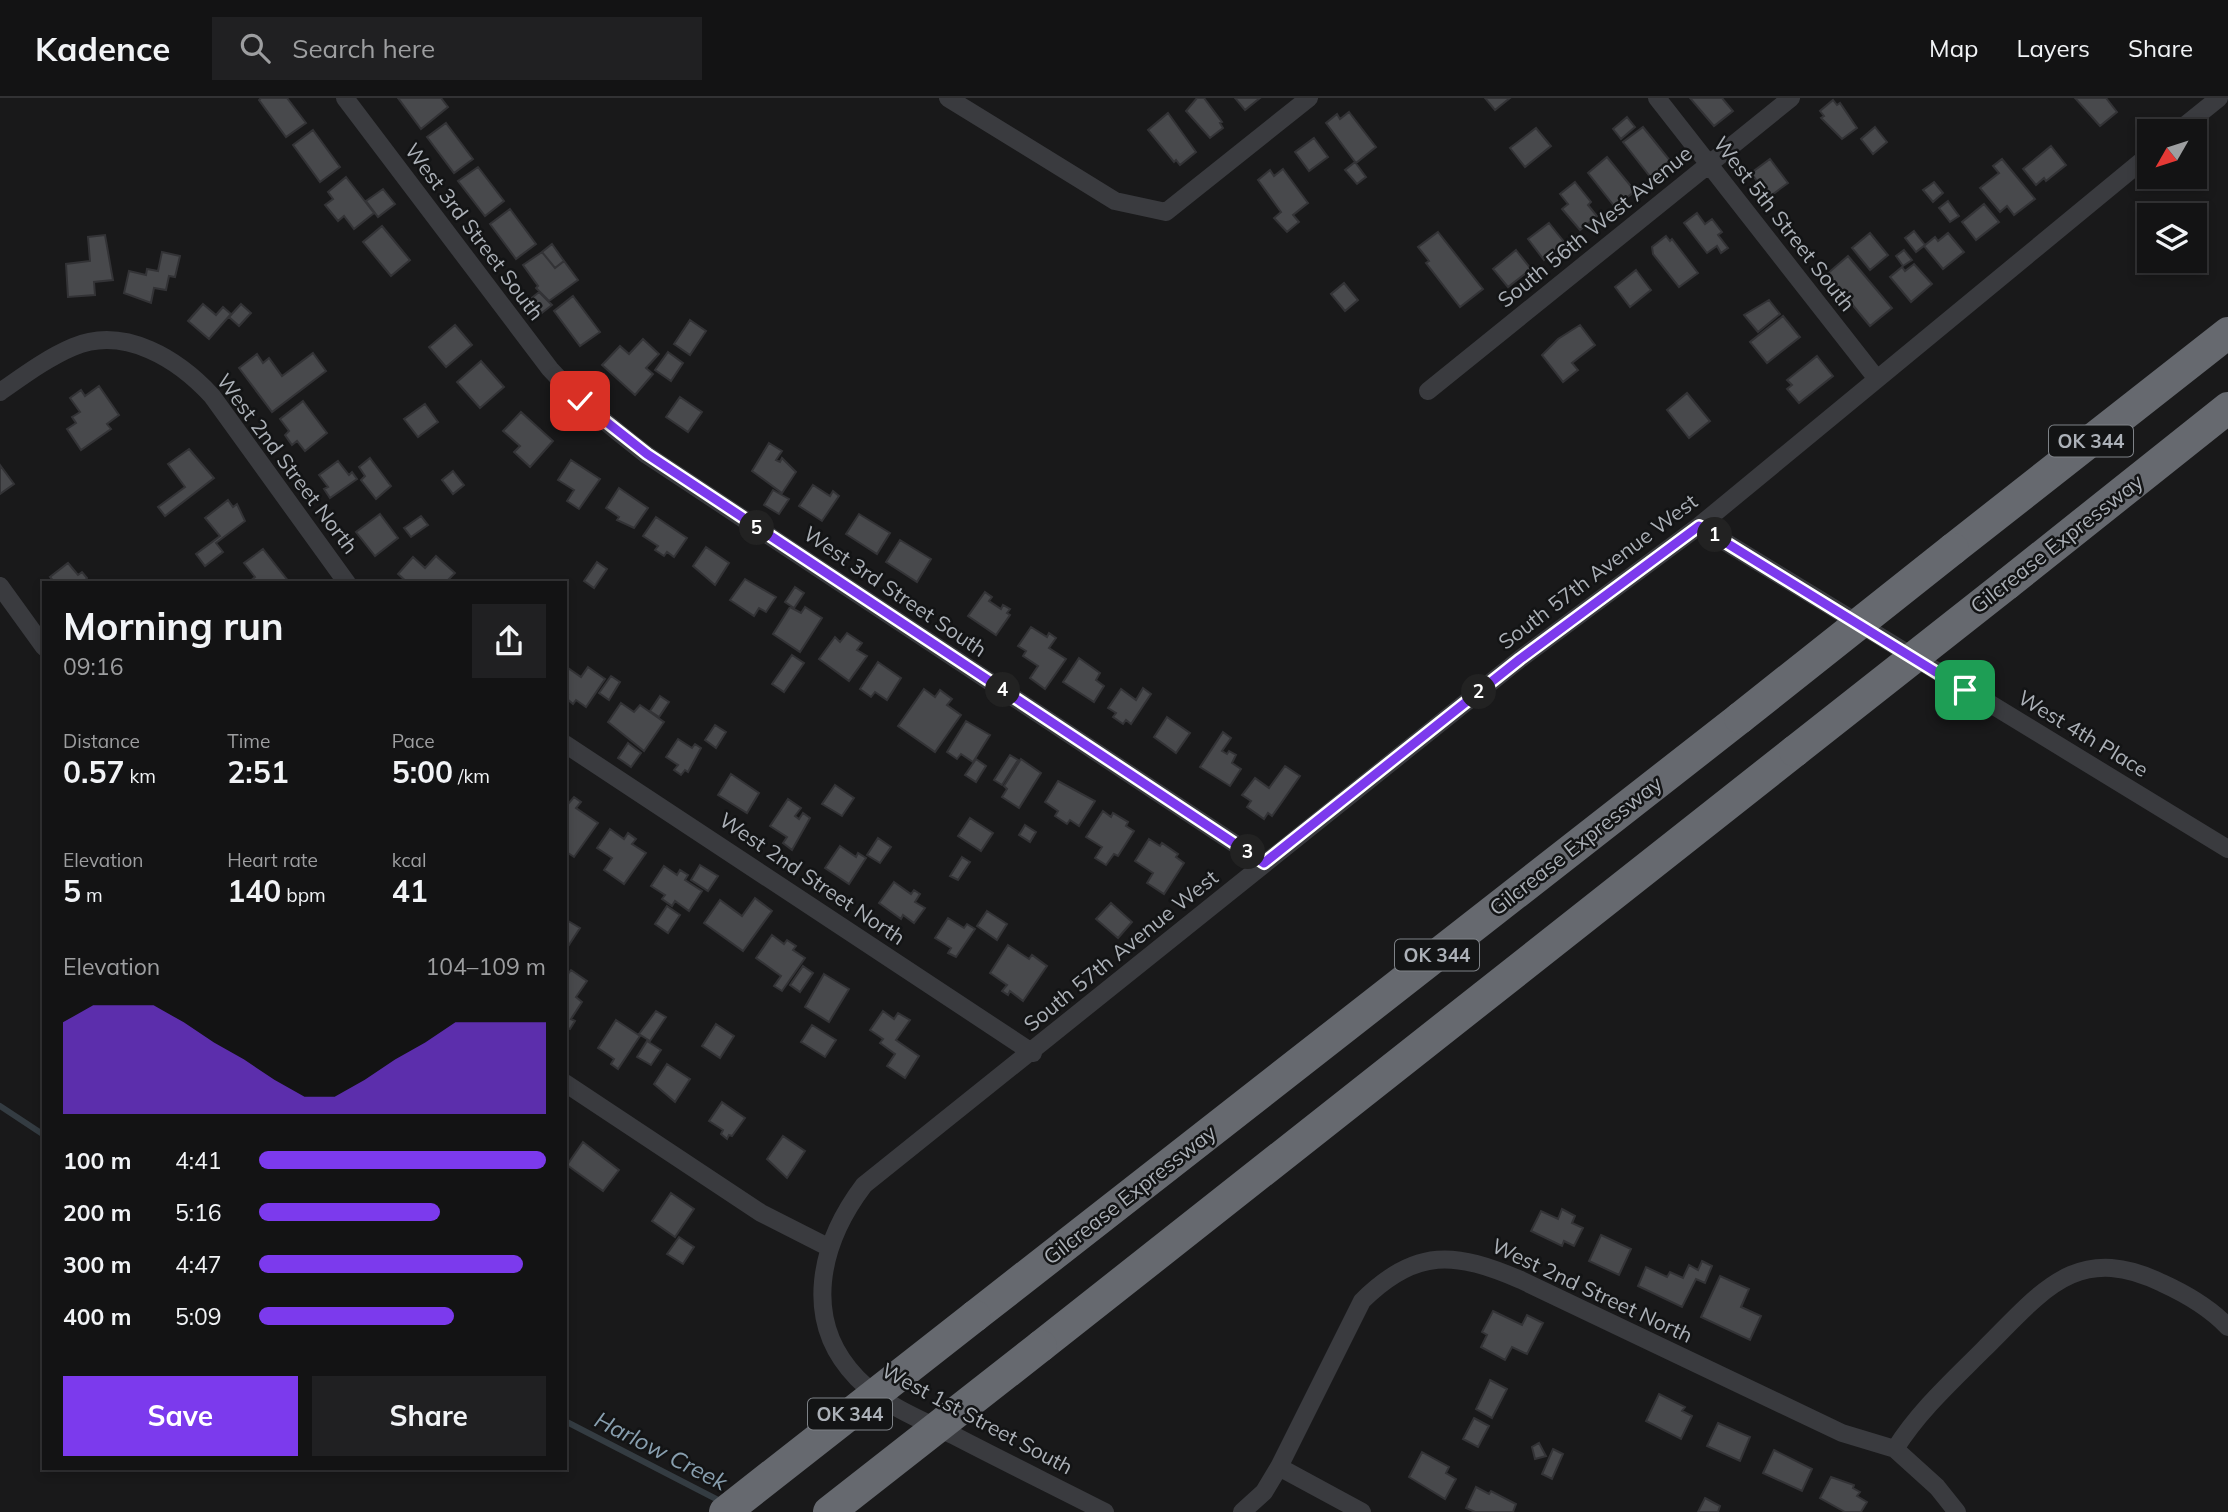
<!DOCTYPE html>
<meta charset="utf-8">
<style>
:root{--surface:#131314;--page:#202022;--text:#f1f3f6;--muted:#9d9ea0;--line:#323234;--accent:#7c3aed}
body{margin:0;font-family:Mulish,sans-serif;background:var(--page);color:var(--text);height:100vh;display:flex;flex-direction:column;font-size:26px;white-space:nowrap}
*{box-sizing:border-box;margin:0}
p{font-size:23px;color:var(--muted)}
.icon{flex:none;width:38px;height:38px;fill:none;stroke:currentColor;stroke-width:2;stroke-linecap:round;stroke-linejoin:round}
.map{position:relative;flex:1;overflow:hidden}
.sheet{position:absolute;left:42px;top:483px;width:525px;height:889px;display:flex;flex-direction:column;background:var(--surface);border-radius:0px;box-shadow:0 4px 10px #0003,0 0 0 2px var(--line)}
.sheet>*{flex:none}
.needle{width:46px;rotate:231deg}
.fabs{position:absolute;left:2137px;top:21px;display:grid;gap:14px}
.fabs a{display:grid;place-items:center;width:70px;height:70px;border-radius:0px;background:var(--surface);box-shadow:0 4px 10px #0003,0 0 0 2px var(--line);font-size:35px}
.pin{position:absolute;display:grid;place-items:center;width:60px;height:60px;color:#fff;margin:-30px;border-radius:14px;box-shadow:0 4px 10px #0006}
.km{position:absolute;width:35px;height:35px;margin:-18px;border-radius:50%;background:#222;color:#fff;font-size:19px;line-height:35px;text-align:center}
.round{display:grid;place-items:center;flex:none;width:74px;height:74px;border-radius:0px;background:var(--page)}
.summary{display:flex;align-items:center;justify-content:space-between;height:119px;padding:0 21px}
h1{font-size:38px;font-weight:700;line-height:52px}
.figures{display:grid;grid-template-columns:repeat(3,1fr);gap:10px;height:119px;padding:7px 21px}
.figures div{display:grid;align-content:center}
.figures b{font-size:30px;font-weight:700}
.figures small{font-size:19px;font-weight:400}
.figures p{font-size:19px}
.chart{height:196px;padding:14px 21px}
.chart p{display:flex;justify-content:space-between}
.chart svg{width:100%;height:126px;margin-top:7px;fill:var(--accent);opacity:.7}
.button{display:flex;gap:14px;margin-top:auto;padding:14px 21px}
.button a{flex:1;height:80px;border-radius:0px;background:var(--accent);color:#fff;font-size:28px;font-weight:700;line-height:80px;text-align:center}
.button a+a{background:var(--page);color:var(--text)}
ul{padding:0 21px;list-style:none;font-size:23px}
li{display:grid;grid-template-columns:112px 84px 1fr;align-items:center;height:52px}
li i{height:18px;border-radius:9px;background:var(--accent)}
header{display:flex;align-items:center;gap:42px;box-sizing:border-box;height:98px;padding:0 35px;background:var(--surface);border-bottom:2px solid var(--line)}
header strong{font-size:33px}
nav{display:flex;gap:38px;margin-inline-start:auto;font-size:24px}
.search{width:490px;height:63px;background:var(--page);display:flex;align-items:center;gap:18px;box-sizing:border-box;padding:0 24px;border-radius:0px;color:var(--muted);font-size:26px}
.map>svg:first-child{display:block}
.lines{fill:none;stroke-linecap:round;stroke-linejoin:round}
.stream{stroke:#343c42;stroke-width:6}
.building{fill:#48494c;stroke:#333336;stroke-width:2}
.street{stroke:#3a3b3f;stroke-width:18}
.highway{stroke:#66696f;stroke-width:32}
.highway-bridge{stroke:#66696f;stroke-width:32}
.route-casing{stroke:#fff;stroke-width:14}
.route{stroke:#7c3aed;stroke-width:9}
.labels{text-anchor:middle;stroke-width:5;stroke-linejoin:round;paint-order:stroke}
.shield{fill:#131415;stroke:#7e8287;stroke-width:2}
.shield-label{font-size:19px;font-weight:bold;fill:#acb1b8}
.street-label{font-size:21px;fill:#acb1b8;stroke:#131415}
.water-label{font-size:23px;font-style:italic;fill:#889faf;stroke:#131415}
</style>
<header>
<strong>Kadence</strong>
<div class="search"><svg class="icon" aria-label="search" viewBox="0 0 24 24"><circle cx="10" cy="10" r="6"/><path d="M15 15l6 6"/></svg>Search here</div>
<nav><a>Map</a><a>Layers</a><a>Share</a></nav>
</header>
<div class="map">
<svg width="2228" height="1414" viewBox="0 0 2228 1414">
<rect width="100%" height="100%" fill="#19191a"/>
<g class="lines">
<!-- stream -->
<path class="stream" d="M0 1008 44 1037
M565 1323 722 1404"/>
</g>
<!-- building -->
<path class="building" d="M261 0H287L306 25 286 39 259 2Z
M398 0H441L448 9 421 31Z
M1197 0H1204L1222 24 1220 25 1223 30 1210 40 1186 13Z
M1235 0H1260L1245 12Z
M1485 0H1510L1495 12Z
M1690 0H1722L1733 13 1714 28Z
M2075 0H2106L2117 14 2100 28Z
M1833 2 1837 7 1840 5 1857 30 1842 41 1821 20 1824 18 1820 13Z
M1349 14 1376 49 1356 65 1326 25 1337 16 1340 21Z
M1168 15 1196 54 1180 67 1176 62 1174 64 1148 32Z
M1627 19 1635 29 1621 41 1613 31Z
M446 25 473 61 454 75 427 39Z
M1643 29 1672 65 1652 81 1623 44Z
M1875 29 1887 44 1873 56 1861 41Z
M1536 30 1551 48 1525 69 1510 50Z
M313 32 340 69 320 84 293 47Z
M1314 40 1328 59 1309 73 1295 54Z
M2051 48 2066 67 2046 83 2044 80 2036 87 2023 71Z
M1607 59 1635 93 1615 109 1588 75Z
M1770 61 1788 85 1769 99 1751 75Z
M2002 61 2035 101 2014 117 2007 108 2000 114 1980 90 1999 75 1993 68Z
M1355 64 1366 79 1357 86 1345 72Z
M478 69 504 103 485 118 458 83Z
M1283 71 1308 105 1293 117 1299 124 1287 134 1274 120 1281 114 1258 82 1270 72 1274 78Z
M346 79 374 115 354 131 344 118 338 123 325 107 333 101 328 94Z
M1575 84 1591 104 1588 107 1597 118 1580 132 1562 111 1568 106 1560 96Z
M1934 84 1943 95 1933 104 1923 92Z
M383 91 395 106 378 119 366 103Z
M1948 103 1959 118 1950 124 1939 110Z
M1984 106 1999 124 1976 142 1962 124Z
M510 111 536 146 516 161 490 126Z
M1697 115 1705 126 1712 121 1722 134 1718 137 1728 150 1721 155 1717 148 1707 155 1684 125Z
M1549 125 1565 145 1561 148 1563 150 1550 161 1547 159 1544 162 1528 141Z
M382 128 410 162 391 178 363 144Z
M1914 133 1925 147 1916 154 1905 140Z
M1438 134 1483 191 1460 209 1426 165 1429 163 1418 149Z
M1870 135 1888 157 1870 172 1852 150Z
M1948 135 1964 154 1943 171 1924 148 1935 139 1938 143Z
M105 137 113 182 94 184 95 197 68 199 66 166 90 163 88 139Z
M1666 138 1670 143 1672 141 1698 175 1679 189 1653 156 1652 149Z
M552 146 564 163 555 170 542 154Z
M1516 152 1531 171 1508 189 1493 171Z
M1904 152 1912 162 1903 168 1896 158Z
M162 154 180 158 175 179 169 178 166 192 154 190 151 205 124 195 129 173 146 177 147 171 158 173Z
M542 154 555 170 564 163 578 182 549 203 536 190 538 188 523 167Z
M1848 158 1892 210 1870 228 1827 176Z
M1914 166 1932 186 1911 204 1890 179 1902 169 1905 173Z
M1636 172 1651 192 1630 209 1615 189Z
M1344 185 1358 202 1345 213 1331 196Z
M539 194 552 207 534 221 523 207Z
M573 198 600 234 580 248 554 213Z
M1769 202 1780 216 1758 234 1744 217Z
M203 206 216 217 223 209 231 216 209 241 188 223Z
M241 206 251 215 239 228 229 219Z
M1783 218 1800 239 1767 265 1750 244Z
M690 222 706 233 690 257 674 246Z
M455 227 472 247 446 269 429 249Z
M1580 227 1595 247 1572 265 1578 272 1563 284 1542 257 1558 241Z
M643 241 659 256 646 270 653 276 635 297 602 267 620 248 629 256Z
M668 254 683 265 671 283 655 272Z
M313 255 326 273 272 314 239 270 257 256 263 265 269 260 282 278Z
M1817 258 1833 278 1799 305 1787 291 1792 287 1787 282Z
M481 263 504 289 480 310 457 284Z
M99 288 119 317 107 326 111 331 81 352 67 331 76 325 72 319 80 314 70 300 81 292 85 298Z
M1687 295 1710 323 1689 340 1667 312Z
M680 299 702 314 688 334 666 319Z
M303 303 327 335 305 353 297 343 292 347 285 337 289 333 280 321Z
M425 306 438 324 418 339 404 321Z
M521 314 553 343 530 369 514 354 520 348 503 333Z
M769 345 782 353 776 362 780 364 782 360 796 374 782 395 752 373Z
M189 351 214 380 165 418 158 409 185 389 168 366Z
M370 360 391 388 376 401 361 382 365 378 359 369Z
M571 362 600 381 579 411 567 403 574 392 558 382Z
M338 363 349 377 352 374 357 381 330 400 324 391 328 389 319 377Z
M0 367 14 386 0 396Z
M453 373 464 387 453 396 442 382Z
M813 387 830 398 833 393 839 398 822 423 799 408Z
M619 390 648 410 634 430 617 422 619 419 606 410Z
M773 392 789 401 779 416 764 407Z
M228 402 233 409 237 406 245 423 216 445 223 454 205 468 196 456 220 438 205 420Z
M380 416 398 440 375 458 356 434Z
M859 416 890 435 877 456 846 436Z
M421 418 428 427 411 439 404 430Z
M656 419 687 440 674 459 667 454 664 458 655 452 658 448 643 438Z
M900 442 931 461 917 484 886 464Z
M706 449 729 465 715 487 693 468Z
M263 451 289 484 288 485H248L255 479 244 465Z
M436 458 455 475 445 485H408L398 476 413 459 425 470Z
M597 464 607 471 594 490 584 483Z
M68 465 78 477 82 474 87 480 83 485H55L50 479Z
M745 481 776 499 766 514 759 510 754 518 730 502Z
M795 489 804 495 794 510 785 504Z
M985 494 992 499 989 503 1001 511 1003 507 1010 511 1007 515 1010 517 996 537 968 518Z
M790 509 801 515 805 509 822 520 800 554 773 536Z
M1031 529 1047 539 1049 535 1056 540 1049 550 1066 561 1045 591 1030 580 1038 568 1023 558 1026 553 1018 548Z
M847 535 862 545 857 552 867 558 849 583 819 561 835 539 840 544Z
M792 557 804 565 784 594 772 586Z
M1079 560 1100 575 1096 582 1104 588 1094 604 1063 584Z
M878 564 901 580 887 602 875 594 871 599 860 591Z
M588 569 605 581 586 609 576 602 573 606 566 600 568 597 565 594V573L568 570 581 579Z
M611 578 620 584 609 602 599 595Z
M1143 590 1151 596 1131 626 1126 622 1123 626 1113 619 1116 615 1108 610 1121 591 1136 602Z
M924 591 935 599 940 592 952 601 947 607 961 617 935 654 898 628Z
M660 598 669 604 659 619 650 613Z
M621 605 634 614 640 607 664 624 644 653 608 624Z
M1167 619 1190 635 1176 655 1154 639Z
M966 623 990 637 973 664 961 656 957 661 947 654Z
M715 627 726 634 716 650 705 642Z
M1223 634 1231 640 1222 653 1227 656 1229 653 1236 657 1232 665 1241 671 1230 688 1200 669Z
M678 641 692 650 695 646 701 650 688 674 685 672 681 677 674 672 678 667 666 659Z
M628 645 641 655 631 669 618 660Z
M1010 657 1018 662 1002 687 994 682Z
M976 661 986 668 976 684 965 677Z
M1021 661 1041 675 1019 710 1002 699 1007 691 1004 688Z
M1285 668 1300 678 1272 718 1268 715 1264 721 1247 709 1251 703 1242 697 1255 680 1269 690Z
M731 676 759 695 747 715 718 697Z
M1058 683 1095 703 1079 728 1070 722 1067 726 1055 718 1058 713 1045 704Z
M835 687 854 700 842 718 822 706Z
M574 699 581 704 576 710 598 725 574 759 565 753V702L569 705Z
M788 701 801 710 795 718 799 721 803 715 810 720 792 752 783 745 787 739 770 728Z
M1103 713 1111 719 1113 715 1128 724 1126 728 1134 733 1118 758 1114 756 1106 767 1095 760 1102 749 1086 739Z
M970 720 993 735 981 753 958 738Z
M1025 727 1036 734 1030 744 1019 737Z
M610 731 624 741 628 735 636 741 632 746 646 755 624 786 604 772 612 760 597 750Z
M878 740 891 749 880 765 867 757Z
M1149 741 1160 748 1162 745 1178 756 1176 759 1184 765 1164 796 1147 785 1153 775 1135 763Z
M840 748 856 759 858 755 866 760 849 786 825 770Z
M962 759 970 764 958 782 950 778Z
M700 767 718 778 708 793 691 782Z
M664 768 677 777 680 772 688 777 685 782 702 793 689 813 675 803 672 808 662 801 665 797 651 788Z
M894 784 911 796 914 792 920 796 915 804 925 810 914 825 903 817 901 821 879 805Z
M755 800 772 813 743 853 704 825 720 802 742 818Z
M1111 805 1132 824 1118 840 1096 821Z
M667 808 680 817 668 835 655 826Z
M987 813 1007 826 997 842 977 828Z
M948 820 964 830 967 826 975 831 956 859 948 855 951 850 935 840Z
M565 821 580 830 565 853Z
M772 837 784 846 787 842 796 848 793 852 805 860 782 893 774 888 781 878 756 860Z
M1008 847 1029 861 1032 857 1047 868 1023 903 1010 893 1008 897 1002 893 1007 887 990 875Z
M803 868 813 875 800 894 790 887Z
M571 872 587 883 576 899 582 904 571 921 575 923 570 931 565 929V880Z
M824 876 849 891 829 924 805 909Z
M656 913 666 919 650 943 639 936Z
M883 913 894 921 898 915 910 922 896 942 919 958 905 980 887 968 895 956 880 945 883 941 870 932Z
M616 922 640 938 618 971 611 966 614 961 598 950Z
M716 926 734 938 720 960 702 948Z
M812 927 836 942 825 959 801 944Z
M647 943 661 952 651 967 637 959Z
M667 966 690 981 675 1004 654 986Z
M722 1004 745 1020 732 1038 729 1037 727 1041 721 1036 723 1032 709 1023Z
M783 1038 805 1053 787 1080 767 1061Z
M583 1044 619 1072 603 1093 567 1067Z
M671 1095 694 1111 675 1139 652 1123Z
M1562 1111 1575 1118 1572 1125 1583 1130 1574 1148 1564 1143 1562 1148 1531 1133 1541 1113 1558 1121Z
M1601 1137 1631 1151 1619 1177 1589 1163Z
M679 1139 694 1149 683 1166 667 1156Z
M1702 1163 1712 1168 1705 1185 1696 1181 1682 1209 1638 1188 1646 1169 1667 1179 1670 1174 1683 1180 1689 1167 1698 1172Z
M1720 1178 1749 1191 1741 1209 1761 1218 1750 1242 1701 1219Z
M1493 1213 1522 1227 1527 1217 1543 1225 1527 1256 1512 1249 1505 1262 1481 1249 1487 1237 1482 1234Z
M1490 1282 1507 1291 1492 1320 1476 1311Z
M1659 1296 1685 1309 1682 1313 1692 1318 1681 1341 1646 1323Z
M1474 1320 1489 1328 1478 1349 1463 1341Z
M1718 1325 1750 1339 1740 1363 1707 1348Z
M1539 1345 1546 1358 1535 1361 1532 1349Z
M1553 1351 1563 1356 1552 1381 1542 1376Z
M1774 1352 1812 1371 1802 1393 1763 1375Z
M1422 1354 1449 1369 1446 1375 1456 1381 1445 1401 1409 1379Z
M1831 1379 1854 1387 1853 1390 1860 1394 1857 1398 1867 1404 1861 1414H1845L1820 1400Z
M1476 1389 1489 1396 1491 1393 1516 1406 1513 1414H1475L1466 1410Z
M1705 1400 1720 1408 1718 1414H1698Z"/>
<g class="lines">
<!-- street -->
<path class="street" d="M345 0 550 271C580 304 612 330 647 357L1264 765
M948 0 1115 103 1166 114 1309 0
M1657 0 1877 281
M2178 33 2219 0
M1428 293 1791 0
M0 294C23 278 47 260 73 249 125 227 179 262 212 298L347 485
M1699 428 2228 751
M0 488 44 549
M565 646 1033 955
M565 985 761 1115 828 1149
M1895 1351C1919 1313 1951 1284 1983 1252 2041 1195 2076 1143 2162 1185 2184 1195 2211 1211 2228 1229
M1279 1369 1362 1414
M1105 1414C1054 1388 1003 1363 953 1337 921 1322 882 1306 857 1280 801 1222 820 1145 864 1087L1520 561 1699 428 2149 57
M1242 1414 1264 1394 1279 1369 1362 1203C1416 1149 1456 1154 1521 1182L1842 1335 1895 1351 1937 1389 1957 1414"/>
<!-- highway -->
<path class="highway" d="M1953 451 2228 235
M2007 486 2228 310
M975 1218 1740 620
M1041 1248 1795 653"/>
<!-- highway-bridge -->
<path class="highway-bridge" d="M1740 620 1953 451
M1795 653 2007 486
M725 1414 975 1218
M829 1414 1041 1248"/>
</g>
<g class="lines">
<!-- route casing -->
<g class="route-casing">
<path id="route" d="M580 303 647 356 1264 765 1520 561 1699 428 1965 592"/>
</g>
<!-- route -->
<use href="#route" class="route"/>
</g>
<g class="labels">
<!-- shield labels -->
<g class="shield">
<rect x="2049" y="327.5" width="84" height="31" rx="5"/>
<rect x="1395" y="841.5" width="84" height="31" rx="5"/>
<rect x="808" y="1300.5" width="84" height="31" rx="5"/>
</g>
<g class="shield-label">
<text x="2091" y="350">OK 344</text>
<text x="1437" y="864">OK 344</text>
<text x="850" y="1323">OK 344</text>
</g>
<!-- street labels -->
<g class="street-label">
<text transform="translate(1784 126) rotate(52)" y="7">West 5th Street South</text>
<text transform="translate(1595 129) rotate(-39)" y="7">South 56th West Avenue</text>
<text transform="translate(474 134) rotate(53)" y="7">West 3rd Street South</text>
<text transform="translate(287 366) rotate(53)" y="7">West 2nd Street North</text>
<text transform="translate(2057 446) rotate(-38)" y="7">Gilcrease Expressway</text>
<text transform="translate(1598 474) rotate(-37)" y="7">South 57th Avenue West</text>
<text transform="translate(895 494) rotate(34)" y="7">West 3rd Street South</text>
<text transform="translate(2083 636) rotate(31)" y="7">West 4th Place</text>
<text transform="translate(1576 748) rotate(-38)" y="7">Gilcrease Expressway</text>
<text transform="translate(812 781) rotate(34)" y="7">West 2nd Street North</text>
<text transform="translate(1121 853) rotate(-39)" y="7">South 57th Avenue West</text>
<text transform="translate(1130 1097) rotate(-38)" y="7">Gilcrease Expressway</text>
<text transform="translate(1592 1193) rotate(25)" y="7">West 2nd Street North</text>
<text transform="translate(977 1321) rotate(28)" y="7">West 1st Street South</text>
</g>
<!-- water labels -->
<g class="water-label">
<text transform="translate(661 1353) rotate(27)" y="8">Harlow Creek</text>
</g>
</g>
</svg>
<div class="fabs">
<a><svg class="needle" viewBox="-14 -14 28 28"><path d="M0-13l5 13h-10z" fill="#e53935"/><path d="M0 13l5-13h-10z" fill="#9d9ea0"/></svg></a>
<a><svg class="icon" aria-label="layers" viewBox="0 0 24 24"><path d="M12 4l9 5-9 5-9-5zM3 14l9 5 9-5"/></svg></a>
</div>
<div class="pin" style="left:1965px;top:592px;background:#1e9e55"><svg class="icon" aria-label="arrive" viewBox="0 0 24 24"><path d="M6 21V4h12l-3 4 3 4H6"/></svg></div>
<div class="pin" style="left:580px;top:303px;background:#d93025"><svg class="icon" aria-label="check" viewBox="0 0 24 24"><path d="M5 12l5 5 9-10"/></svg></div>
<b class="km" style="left:1715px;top:437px">1</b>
<b class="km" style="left:1479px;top:594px">2</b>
<b class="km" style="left:1248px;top:754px">3</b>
<b class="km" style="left:1003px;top:592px">4</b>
<b class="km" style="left:757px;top:430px">5</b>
<section class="sheet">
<div class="summary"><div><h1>Morning run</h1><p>09:16</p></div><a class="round"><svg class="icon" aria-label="share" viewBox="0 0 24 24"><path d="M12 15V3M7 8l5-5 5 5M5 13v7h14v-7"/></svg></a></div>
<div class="figures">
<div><p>Distance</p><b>0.57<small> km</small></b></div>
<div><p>Time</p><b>2:51</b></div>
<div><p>Pace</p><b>5:00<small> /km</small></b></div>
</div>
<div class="figures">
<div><p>Elevation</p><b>5<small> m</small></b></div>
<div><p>Heart rate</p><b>140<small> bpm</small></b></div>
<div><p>kcal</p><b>41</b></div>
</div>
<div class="chart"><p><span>Elevation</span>104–109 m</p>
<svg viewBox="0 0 160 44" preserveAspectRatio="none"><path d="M0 44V12L10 6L20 6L30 6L40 12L50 19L60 25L70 32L80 38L90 38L100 32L110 25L120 19L130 12L140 12L150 12L160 12V44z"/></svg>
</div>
<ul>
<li><b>100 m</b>4:41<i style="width:100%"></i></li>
<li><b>200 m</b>5:16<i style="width:63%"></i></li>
<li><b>300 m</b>4:47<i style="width:92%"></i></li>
<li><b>400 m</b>5:09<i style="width:68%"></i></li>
</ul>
<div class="button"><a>Save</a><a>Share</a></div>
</section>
</div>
